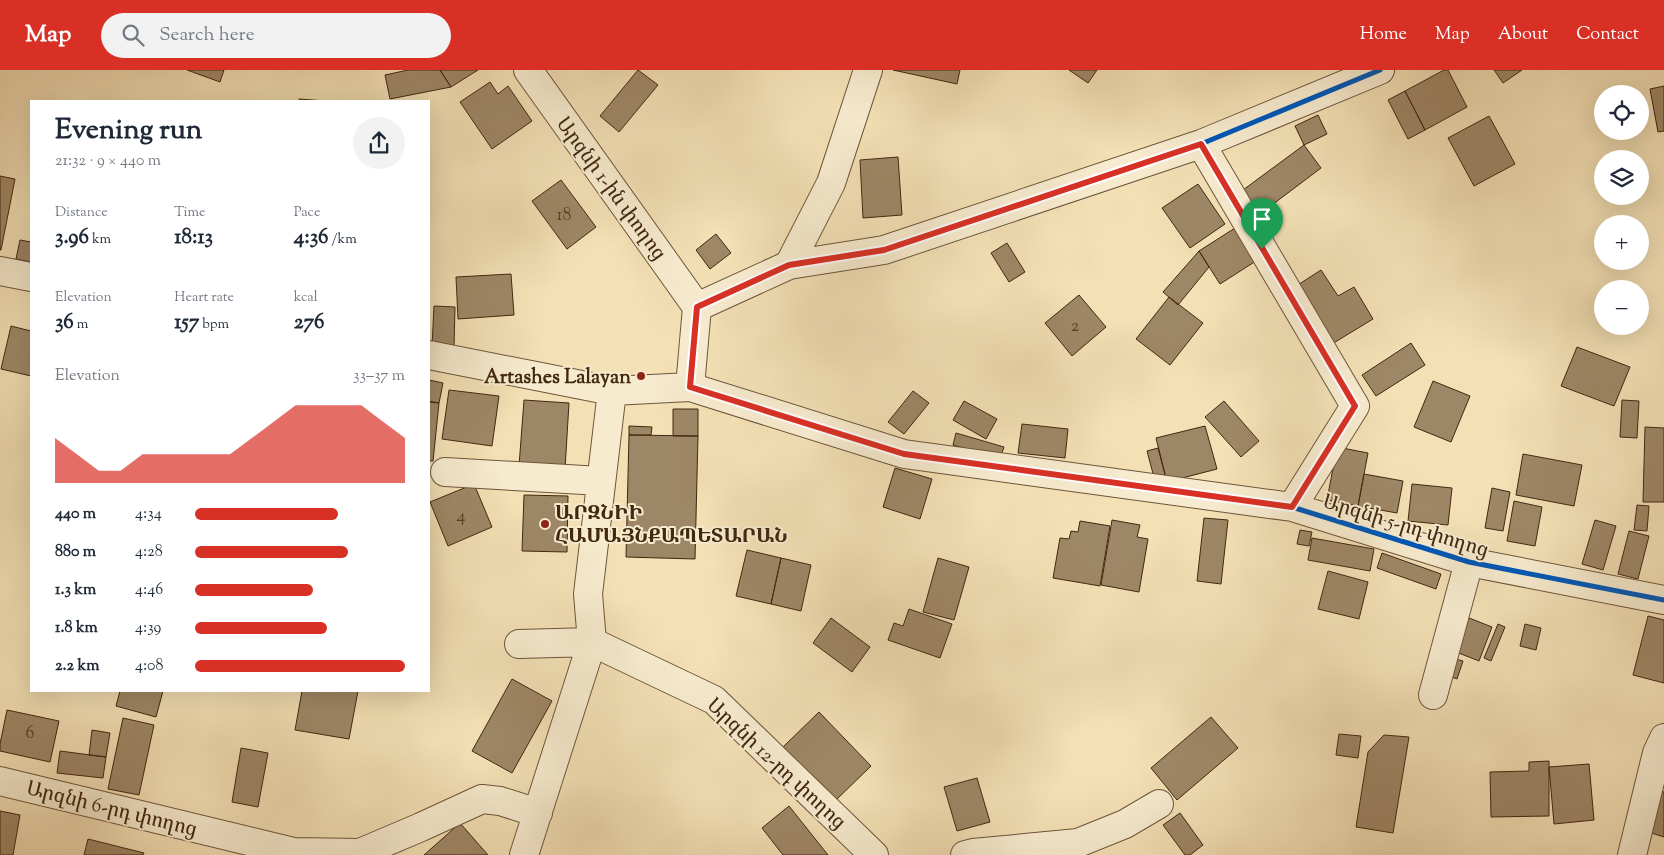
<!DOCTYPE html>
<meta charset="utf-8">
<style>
:root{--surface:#fff;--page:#f2f2f3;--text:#1f2937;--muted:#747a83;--accent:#d93025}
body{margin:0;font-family:"Sorts Mill Goudy","Noto Serif Armenian",serif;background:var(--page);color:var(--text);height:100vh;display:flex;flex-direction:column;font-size:19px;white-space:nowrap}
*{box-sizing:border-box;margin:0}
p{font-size:16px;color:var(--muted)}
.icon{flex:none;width:28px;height:28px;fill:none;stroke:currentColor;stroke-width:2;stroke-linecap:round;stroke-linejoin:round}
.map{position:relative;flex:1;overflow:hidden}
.details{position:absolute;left:30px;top:30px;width:400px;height:592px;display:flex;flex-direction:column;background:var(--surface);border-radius:0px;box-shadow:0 5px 20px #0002}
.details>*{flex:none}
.controls{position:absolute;left:1594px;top:15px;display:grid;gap:10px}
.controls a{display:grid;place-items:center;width:55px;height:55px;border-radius:50%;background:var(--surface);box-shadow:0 5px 20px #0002;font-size:25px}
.pin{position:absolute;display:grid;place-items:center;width:42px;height:42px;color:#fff;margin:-51px -21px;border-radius:50% 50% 50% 0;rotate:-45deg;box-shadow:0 0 5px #0007}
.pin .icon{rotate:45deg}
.round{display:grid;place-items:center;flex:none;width:52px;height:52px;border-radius:26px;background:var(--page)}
.headline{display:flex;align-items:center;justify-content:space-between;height:85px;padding:0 25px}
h1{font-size:28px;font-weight:700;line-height:38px}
.metrics{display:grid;grid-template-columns:repeat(3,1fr);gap:8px;height:85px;padding:5px 25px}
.metrics div{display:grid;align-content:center}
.metrics b{font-size:21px;font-weight:700}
.metrics small{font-size:14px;font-weight:400}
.metrics p{font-size:14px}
.chart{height:140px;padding:10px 25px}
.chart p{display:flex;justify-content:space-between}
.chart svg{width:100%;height:90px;margin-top:5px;fill:var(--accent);opacity:.7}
ul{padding:0 25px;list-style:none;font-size:16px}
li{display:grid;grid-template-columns:80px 60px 1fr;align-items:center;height:38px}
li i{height:12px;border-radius:6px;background:var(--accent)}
header{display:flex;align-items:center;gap:30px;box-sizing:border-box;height:70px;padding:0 25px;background:var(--accent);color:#fff}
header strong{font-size:24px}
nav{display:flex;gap:28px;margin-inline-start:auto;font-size:18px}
.search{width:350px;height:45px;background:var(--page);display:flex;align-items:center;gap:12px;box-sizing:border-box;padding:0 18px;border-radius:28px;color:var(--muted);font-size:19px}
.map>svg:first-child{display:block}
.building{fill:#9e8766;stroke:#422711}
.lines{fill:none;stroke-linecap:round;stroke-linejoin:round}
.minor-casing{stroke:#6e553a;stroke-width:30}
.minor{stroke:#f7ebcf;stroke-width:28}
.cycleway-casing{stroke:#f7ebcf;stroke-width:8}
.cycleway{stroke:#0057b8;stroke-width:5}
.route-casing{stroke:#fff;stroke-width:10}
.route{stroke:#d93025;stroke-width:6}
.poi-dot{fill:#8f2418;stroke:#f7ebcf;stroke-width:2}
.labels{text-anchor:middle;stroke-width:4;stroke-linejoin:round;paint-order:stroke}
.number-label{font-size:18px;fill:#593f26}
.street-label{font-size:20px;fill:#422711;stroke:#f7ebcf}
.poi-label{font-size:20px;font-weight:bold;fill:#422711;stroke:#f7ebcf;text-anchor:end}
</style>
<header>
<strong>Map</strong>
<div class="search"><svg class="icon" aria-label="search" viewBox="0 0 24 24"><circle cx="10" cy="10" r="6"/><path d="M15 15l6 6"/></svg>Search here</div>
<nav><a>Home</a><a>Map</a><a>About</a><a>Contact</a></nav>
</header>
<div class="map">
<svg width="1664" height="785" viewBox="0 0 1664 785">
<rect width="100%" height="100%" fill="#f3e0b5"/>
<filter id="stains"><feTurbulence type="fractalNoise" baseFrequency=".004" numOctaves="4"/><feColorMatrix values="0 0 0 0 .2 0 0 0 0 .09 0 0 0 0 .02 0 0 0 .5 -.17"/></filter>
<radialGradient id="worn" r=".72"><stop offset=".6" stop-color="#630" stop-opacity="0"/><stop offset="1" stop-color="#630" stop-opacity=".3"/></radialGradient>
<!-- building -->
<path class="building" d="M187 0H224L220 12Z
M408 0H440L451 17 390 29 385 5Z
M440 0H478L451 17Z
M638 0 658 15 619 62 600 46Z
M893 0H960L957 14Z
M1069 0H1097L1088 13Z
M1444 0H1448L1467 37 1425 60 1405 21Z
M1494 0H1522L1503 13Z
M490 12 498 24 508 16 532 51 492 79 460 32Z
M1664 16V61L1658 62 1650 19Z
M1405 21 1425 60 1408 69 1388 30Z
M299 29 326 31H299Z
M1318 45 1327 64 1304 75 1295 56Z
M1489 46 1515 94 1474 116 1448 68Z
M1304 75 1321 98 1260 144 1243 120Z
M898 87 902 145 863 148 860 90Z
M0 106 15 109 1 180H0Z
M561 110 596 157 567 179 532 131Z
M1198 114 1225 154 1190 178 1162 138Z
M1235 158 1256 191 1220 214 1199 181Z
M716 164 731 183 710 199 696 180Z
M20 170 31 172V192L16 189Z
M1007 173 1025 202 1009 212 991 183Z
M1199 181 1209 197 1178 235 1163 222Z
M1321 200 1338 226 1354 217 1373 249 1327 277 1290 220Z
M511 204 514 245 458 249 456 207Z
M1079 225 1106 257 1072 286 1045 253Z
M1169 227 1203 253 1170 295 1136 269Z
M434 236 455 237 454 277 432 276Z
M11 256 31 261V306L1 299Z
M1411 273 1425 295 1376 326 1362 305Z
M1577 277 1630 297 1614 336 1561 316Z
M429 310 443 313 439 333 429 331Z
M1433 311 1470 326 1451 372 1414 357Z
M449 320 499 326 492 376 442 369Z
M913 321 929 333 904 364 888 352Z
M524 330 569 333 565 399 519 396Z
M1622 330 1639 331 1637 368 1620 367Z
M964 331 997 349 986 369 953 350Z
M1224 331 1259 371 1241 387 1205 347Z
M429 332 439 333 433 391H429Z
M673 339H698V366H673Z
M1022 354 1068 359 1065 388 1018 383Z
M629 356 652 357 651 365H629Z
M1205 356 1217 399 1167 412 1156 368Z
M1645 357 1664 358V432H1643Z
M956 363 1004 377 1000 388 953 375Z
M629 365 698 366 695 489 626 487Z
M1337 377 1368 383 1358 436 1327 430Z
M1158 378 1167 412 1156 415 1147 381Z
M1523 384 1582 395 1574 436 1516 425Z
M895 398 932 409 920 449 883 437Z
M1364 404 1403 411 1397 443 1358 436Z
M474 414 492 457 448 476 430 432Z
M1412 414 1452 418 1448 455 1408 451Z
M1492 418 1510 422 1503 461 1485 458Z
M524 425 568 426 567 482 522 481Z
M1514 431 1542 437 1535 476 1507 471Z
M1637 435 1649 436 1647 461 1634 460Z
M1204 448 1228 450 1221 514 1197 511Z
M1112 450 1140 455 1137 467 1148 469 1139 522 1101 515Z
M1595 450 1616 456 1603 500 1582 494Z
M1080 451 1110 456 1100 516 1053 508 1060 468 1069 469 1071 461 1078 462Z
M1300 460 1312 462 1309 476 1297 474Z
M1629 461 1649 466 1638 509 1618 504Z
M1312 468 1374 479 1370 501 1308 490Z
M747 480 781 488 771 534 736 526Z
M1382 483 1441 504 1436 519 1377 498Z
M781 488 811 495 801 541 771 534Z
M938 488 969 497 954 550 923 542Z
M1328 501 1368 512 1359 549 1318 539Z
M909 539 952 554 940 588 888 570 894 553 903 556Z
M1464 546 1492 557 1479 591 1451 580Z
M1648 546 1664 550V613L1633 605Z
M831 548 870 577 852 602 813 573Z
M1498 554 1505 557 1491 591 1484 588Z
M1525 554 1541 558 1536 580 1520 576Z
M1452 588 1463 591 1457 609 1446 605Z
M512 609 552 631 512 703 472 681Z
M120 621H163L156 647 116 636Z
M302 621H358L349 669 295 660Z
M7 640 59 651 50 692 0 681V674Z
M819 642 871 696 835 731 783 677Z
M1211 647 1238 678 1177 730 1151 698Z
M123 648 154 655 139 725 108 719Z
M92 660 110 663 106 687 89 685Z
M1339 664 1361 666 1358 688 1336 685Z
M1384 665 1409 667 1393 763 1356 757 1368 682Z
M241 678 268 683 258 737 232 732Z
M60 681 106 687 103 708 57 703Z
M1549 691V746L1491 747 1490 702 1529 701V692Z
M1589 694 1594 750 1554 754 1549 697Z
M977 708 990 752 957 761 944 717Z
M1654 719 1664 722V767L1642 760Z
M789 736 828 785H783L762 758Z
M0 741 20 745 13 785H0Z
M1180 743 1203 775 1190 785H1185L1163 755Z
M460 753 488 785H424Z
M88 769 144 783 143 785H84Z"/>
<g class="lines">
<!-- minor casing -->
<g class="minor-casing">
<path id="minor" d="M528 0 697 237
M1201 74 1355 336 1292 437
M789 195 831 113 868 0
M0 201 31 207
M697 237 690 317 904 384 1292 437 1469 492 1664 530
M697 237 789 195 884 180 1201 74 1380 0
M429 285 612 321 690 317
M445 402 601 411
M519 574 592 572 714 630 874 785
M1433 625 1469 492
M0 711 294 782 360 783 421 757 482 729 500 731 538 743
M524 785 592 572 588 524 612 321
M965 785 973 783 1078 773 1125 754 1159 734
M1632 785 1657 683 1664 668"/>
</g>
<!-- minor -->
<use href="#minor" class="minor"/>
<!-- cycleway casing -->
<g class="cycleway-casing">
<path id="cycleway" d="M1380 0 1201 74 884 180 789 195 697 237 690 317 904 384 1292 437 1469 492 1664 530"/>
</g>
<!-- cycleway -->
<use href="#cycleway" class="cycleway"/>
</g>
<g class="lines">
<!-- route casing -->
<g class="route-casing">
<path id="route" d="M1201 74 1355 336 1292 437 904 384 690 317 697 237 789 195 884 180Z"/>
</g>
<!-- route -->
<use href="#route" class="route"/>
</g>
<!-- markers -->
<g class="poi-dot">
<circle cx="641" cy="306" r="5"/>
<circle cx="545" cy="454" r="5"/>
</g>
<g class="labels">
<!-- number labels -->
<g class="number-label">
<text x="564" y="150">18</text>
<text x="1075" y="261">2</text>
<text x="461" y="451">4</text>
<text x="30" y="668">6</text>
</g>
<!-- street labels -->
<g class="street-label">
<text transform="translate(612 118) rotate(54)" y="7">Արզնի 1-ին փողոց</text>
<text transform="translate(1406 455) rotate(17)" y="7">Արզնի 5-րդ փողոց</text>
<text transform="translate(777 693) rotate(43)" y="7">Արզնի 12-րդ փողոց</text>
<text transform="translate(112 738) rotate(14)" y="7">Արզնի 6-րդ փողոց</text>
</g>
<!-- poi labels -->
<g class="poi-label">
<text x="631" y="313">Artashes Lalayan</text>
<text x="555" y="449" text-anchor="start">ԱՐԶՆԻԻ<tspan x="555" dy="23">ՀԱՄԱՅՆՔԱՊԵՏԱՐԱՆ</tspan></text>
</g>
</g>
<rect width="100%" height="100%" filter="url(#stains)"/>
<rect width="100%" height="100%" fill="url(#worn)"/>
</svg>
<div class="controls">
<a><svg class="icon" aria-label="locate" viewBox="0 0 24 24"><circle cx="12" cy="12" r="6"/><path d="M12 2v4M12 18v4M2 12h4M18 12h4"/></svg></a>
<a><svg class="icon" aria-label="layers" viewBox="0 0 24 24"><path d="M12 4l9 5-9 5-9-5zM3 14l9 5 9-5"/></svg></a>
<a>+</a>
<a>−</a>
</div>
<div class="pin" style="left:1262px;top:179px;background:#1e9e55"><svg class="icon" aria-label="arrive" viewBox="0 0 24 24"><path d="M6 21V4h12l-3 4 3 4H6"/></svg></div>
<section class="details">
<div class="headline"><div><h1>Evening run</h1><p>21:32 · 9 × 440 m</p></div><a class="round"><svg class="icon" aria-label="share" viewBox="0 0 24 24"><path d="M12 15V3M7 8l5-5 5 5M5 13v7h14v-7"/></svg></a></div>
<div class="metrics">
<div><p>Distance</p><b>3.96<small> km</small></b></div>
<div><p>Time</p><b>18:13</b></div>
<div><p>Pace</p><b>4:36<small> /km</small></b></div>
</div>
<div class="metrics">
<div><p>Elevation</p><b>36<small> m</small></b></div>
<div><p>Heart rate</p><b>157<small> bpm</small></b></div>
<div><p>kcal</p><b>276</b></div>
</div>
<div class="chart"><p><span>Elevation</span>33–37 m</p>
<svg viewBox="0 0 160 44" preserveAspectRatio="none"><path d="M0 44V22L10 30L20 38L30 38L40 30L50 30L60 30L70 30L80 30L90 22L100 14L110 6L120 6L130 6L140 6L150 14L160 22V44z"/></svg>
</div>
<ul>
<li><b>440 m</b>4:34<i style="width:68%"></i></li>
<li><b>880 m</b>4:28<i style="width:73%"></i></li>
<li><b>1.3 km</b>4:46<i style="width:56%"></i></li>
<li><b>1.8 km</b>4:39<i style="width:63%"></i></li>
<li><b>2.2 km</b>4:08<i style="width:100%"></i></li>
</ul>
</section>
</div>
